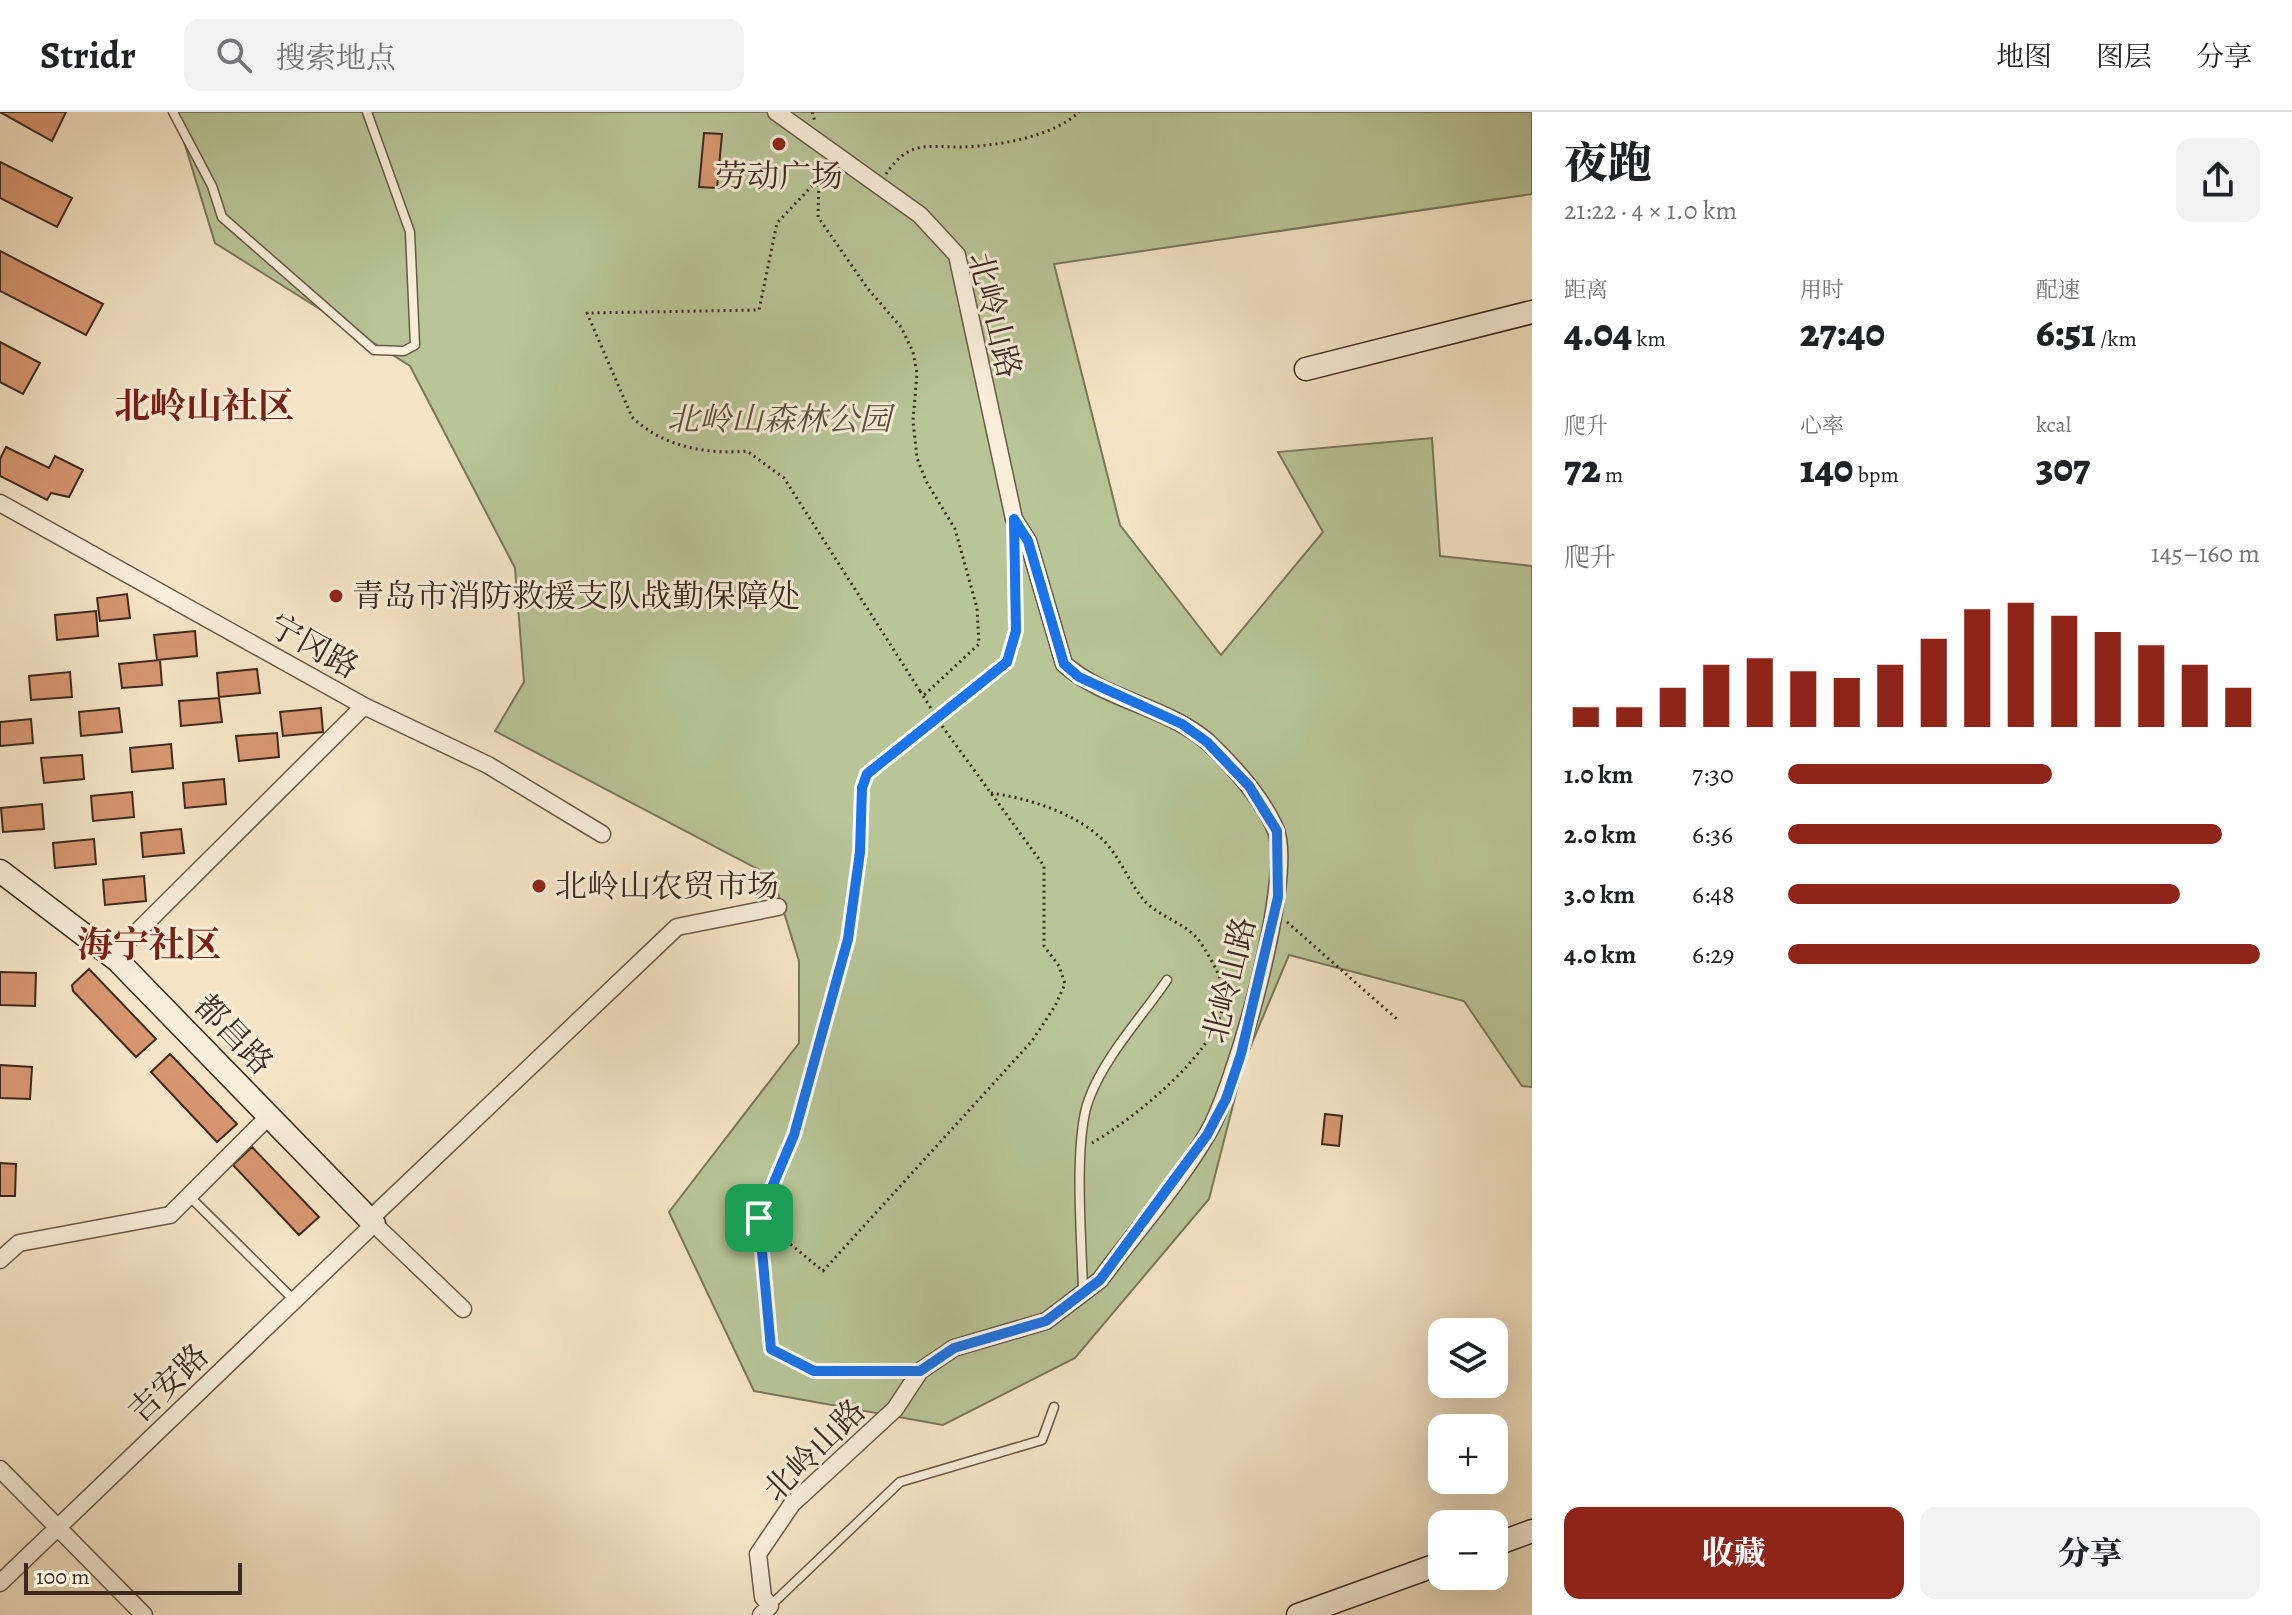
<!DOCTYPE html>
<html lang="zh">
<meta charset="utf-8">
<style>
:root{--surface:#fff;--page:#f2f2f2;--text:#202124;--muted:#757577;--line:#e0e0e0;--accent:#8f2418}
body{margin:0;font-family:Alegreya,"Noto Serif SC",serif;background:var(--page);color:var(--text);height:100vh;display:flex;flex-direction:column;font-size:30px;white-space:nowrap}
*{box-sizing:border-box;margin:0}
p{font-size:26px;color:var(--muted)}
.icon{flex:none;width:44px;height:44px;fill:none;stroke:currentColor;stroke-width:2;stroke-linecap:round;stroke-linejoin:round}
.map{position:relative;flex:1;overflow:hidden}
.sheet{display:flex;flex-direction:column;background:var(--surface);width:760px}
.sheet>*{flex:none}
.tools{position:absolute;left:1428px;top:1206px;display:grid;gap:16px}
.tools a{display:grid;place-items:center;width:80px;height:80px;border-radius:16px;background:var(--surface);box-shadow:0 8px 32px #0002;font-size:40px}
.scale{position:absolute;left:24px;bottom:20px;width:218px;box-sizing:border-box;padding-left:8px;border:4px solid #3d291e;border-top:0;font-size:22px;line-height:28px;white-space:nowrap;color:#3d291e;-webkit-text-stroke:6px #f8eeda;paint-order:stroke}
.pin{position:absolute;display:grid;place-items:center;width:68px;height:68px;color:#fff;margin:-34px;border-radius:16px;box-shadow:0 4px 12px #0006}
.round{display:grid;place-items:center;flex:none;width:84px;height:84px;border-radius:16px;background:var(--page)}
.overview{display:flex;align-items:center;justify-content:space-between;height:136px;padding:0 32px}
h1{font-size:44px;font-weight:800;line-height:60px}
.metrics{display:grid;grid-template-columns:repeat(3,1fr);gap:12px;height:136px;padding:8px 32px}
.metrics div{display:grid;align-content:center}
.metrics b{font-size:40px;font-weight:800}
.metrics small{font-size:22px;font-weight:400}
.metrics p{font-size:22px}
.chart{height:224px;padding:16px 32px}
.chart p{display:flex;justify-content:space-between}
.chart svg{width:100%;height:144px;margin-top:8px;stroke:var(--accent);stroke-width:6}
.button{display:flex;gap:16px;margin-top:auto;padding:16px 32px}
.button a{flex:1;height:92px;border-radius:16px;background:var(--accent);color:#fff;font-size:32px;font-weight:800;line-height:92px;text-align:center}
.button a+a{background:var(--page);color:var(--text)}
ul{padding:0 32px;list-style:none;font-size:26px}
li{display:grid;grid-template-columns:128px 96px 1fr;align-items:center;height:60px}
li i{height:20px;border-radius:10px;background:var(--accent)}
header{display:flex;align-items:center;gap:48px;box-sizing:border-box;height:112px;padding:0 40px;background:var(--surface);border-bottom:2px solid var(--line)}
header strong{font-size:38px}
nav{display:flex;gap:44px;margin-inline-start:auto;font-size:28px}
.search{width:560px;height:72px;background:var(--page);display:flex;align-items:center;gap:20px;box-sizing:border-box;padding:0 28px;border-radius:16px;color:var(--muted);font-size:30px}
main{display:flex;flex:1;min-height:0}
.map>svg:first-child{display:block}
.green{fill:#b8c597;stroke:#7a775a;stroke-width:2}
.building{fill:#d79670;stroke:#3d291e;stroke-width:2}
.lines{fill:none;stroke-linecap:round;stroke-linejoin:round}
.lane-casing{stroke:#6b5848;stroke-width:11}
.street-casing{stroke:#6b5848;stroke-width:19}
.secondary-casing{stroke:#3d291e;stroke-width:25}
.path{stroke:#3d291e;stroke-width:3;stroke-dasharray:2 4;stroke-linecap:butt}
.lane{stroke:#f8eeda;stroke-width:8}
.street{stroke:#f8eeda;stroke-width:16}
.secondary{stroke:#f8eeda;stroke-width:22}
.path-bridge{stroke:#3d291e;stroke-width:3;stroke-dasharray:2 4;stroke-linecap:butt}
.route-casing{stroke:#fff;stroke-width:16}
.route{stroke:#1a73e8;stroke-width:10}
.poi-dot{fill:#8f2418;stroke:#f8eeda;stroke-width:3}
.labels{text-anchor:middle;stroke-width:6;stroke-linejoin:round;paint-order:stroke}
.poi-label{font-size:32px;fill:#3d291e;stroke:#f8eeda;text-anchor:start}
.street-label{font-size:32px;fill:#3d291e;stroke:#f8eeda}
.park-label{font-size:32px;font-style:italic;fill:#5c503c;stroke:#f8eeda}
.quarter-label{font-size:36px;font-weight:bold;fill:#7a1f14;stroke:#f8eeda}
</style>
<header>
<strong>Stridr</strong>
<div class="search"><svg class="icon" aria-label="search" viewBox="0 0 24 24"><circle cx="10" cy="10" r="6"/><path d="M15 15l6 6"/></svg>搜索地点</div>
<nav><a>地图</a><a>图层</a><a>分享</a></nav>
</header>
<main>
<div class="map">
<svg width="1532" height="1503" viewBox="0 0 1532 1503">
<rect width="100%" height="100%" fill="#f5e5c6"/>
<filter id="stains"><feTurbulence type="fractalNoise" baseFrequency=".0025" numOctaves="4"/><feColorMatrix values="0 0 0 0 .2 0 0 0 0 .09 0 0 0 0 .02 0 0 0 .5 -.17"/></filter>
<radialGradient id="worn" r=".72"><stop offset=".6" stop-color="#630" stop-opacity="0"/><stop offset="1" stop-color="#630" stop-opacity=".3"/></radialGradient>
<!-- green -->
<path class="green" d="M175 0H1532V82L1054 152 1120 413 1221 543 1323 420 1278 340 1432 326 1440 444 1532 454V975L1522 974 1464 889 1289 843 1244 950 1209 1087 1075 1246 943 1313 754 1279 669 1100 799 931V849L773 765 495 619 524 570 515 456 410 254 215 131Z"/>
<!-- building -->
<path class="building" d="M0 0H66L52 29Z
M704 21 722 22 717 76 699 75Z
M0 50 72 86 57 115 0 86Z
M0 139 103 192 86 223 0 179Z
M0 230 40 251 23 282 0 270Z
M6 335 49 356 55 344 83 358 69 385 51 381 47 388 0 364V347Z
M127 482 130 506 100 509 97 486Z
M96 499 98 524 57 528 55 503Z
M195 519 197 544 157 548 154 523Z
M160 548 162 573 122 576 119 552Z
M257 557 260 581 219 585 217 561Z
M70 560 72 585 31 588 29 564Z
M219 586 222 610 181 614 179 589Z
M119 596 122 620 81 624 79 600Z
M321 596 323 620 283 624 280 600Z
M31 607 33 631 0 634V610Z
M277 621 279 645 239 649 236 624Z
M171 632 173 656 132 660 130 636Z
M82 643 84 667 44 671 41 646Z
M224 667 226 692 185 696 183 671Z
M132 680 134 705 93 709 91 684Z
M42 692 44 717 3 720 1 696Z
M181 717 184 741 143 745 141 721Z
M94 727 96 752 55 756 53 731Z
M144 764 146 789 105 793 103 768Z
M89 857 156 927 136 945 73 879 72 873Z
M0 860 36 861 35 894 0 893Z
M170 942 237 1012 217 1030 151 960Z
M0 953 32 955 30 987 0 986Z
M1325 1002 1342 1004 1339 1034 1322 1032Z
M252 1035 319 1105 299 1123 233 1053Z
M0 1051 16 1052 15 1084H0Z"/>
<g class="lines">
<!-- lane casing -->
<g class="lane-casing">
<path id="lane" d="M173 0 212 74 222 105 374 238 404 239 415 233 410 120 367 0
M189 1084 294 1188
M1083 1179C1082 1132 1073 1028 1089 987 1105 944 1141 906 1167 868
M919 1259H814L771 1237 759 1106 794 1023 848 827 860 740 862 676 867 662 1007 550 1016 519 1014 413
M770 1494 900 1370 1042 1328 1054 1295"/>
</g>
<!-- street casing -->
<g class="street-casing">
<path id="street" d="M0 391 364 594 488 653 602 722
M113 844 364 594
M370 1107 677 815 778 795
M0 1148 19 1131 170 1103 269 1004
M0 1357 144 1503
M0 1471 374 1112 463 1197
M761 1503 770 1494 763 1485 758 1442 792 1392 895 1297 920 1259 954 1236 1046 1209 1100 1168C1135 1120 1178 1073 1208 1021 1235 975 1296 762 1275 716 1261 684 1233 654 1208 630 1166 594 1105 588 1064 552L1028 429 1014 407 957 143 920 103 776 0"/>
</g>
<!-- secondary casing -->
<g class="secondary-casing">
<path id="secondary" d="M1306 257 1532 200
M0 759 117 848 374 1112
M1494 1433 1532 1419
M1298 1503 1442 1451"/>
</g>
<!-- path -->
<path class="path" d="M812 0 815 10
M829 56 777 111 759 198 587 201 632 305C661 334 707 343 747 339L784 366 920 579
M886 62C909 28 926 35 962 35 997 34 1053 25 1079 0
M819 67 818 105 868 177 901 215 913 240 917 261 913 309 917 346 926 369 955 417 977 496 979 532 923 584
M991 681C1028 686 1075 701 1102 727 1119 743 1128 769 1143 787 1157 804 1183 810 1197 826 1205 836 1220 862 1223 875 1235 929 1132 1008 1092 1031
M1287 810 1399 909
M772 1117 823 1159 1032 929 1055 894 1065 872 1059 854 1044 834V754L942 614"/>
<!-- lane -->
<use href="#lane" class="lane"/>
<!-- street -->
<use href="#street" class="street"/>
<!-- secondary -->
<use href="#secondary" class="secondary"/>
<!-- path-bridge -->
<path class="path-bridge" d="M920 579 942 614"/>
</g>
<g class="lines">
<!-- route casing -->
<g class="route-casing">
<path id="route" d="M1014 407 1028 429 1064 552 1079 565 1182 612 1207 630 1249 674 1277 719 1278 785 1241 942 1226 987 1207 1023 1100 1168 1046 1209 954 1236 920 1259H814L771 1237 759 1106 794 1023 848 827 860 740 862 676 867 662 1007 550 1016 519Z"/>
</g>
<!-- route -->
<use href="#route" class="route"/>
</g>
<!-- markers -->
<g class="poi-dot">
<circle cx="779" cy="32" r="8"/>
<circle cx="336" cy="484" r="8"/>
<circle cx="539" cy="774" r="8"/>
</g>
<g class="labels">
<!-- poi labels -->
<g class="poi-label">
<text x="779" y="75" text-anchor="middle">劳动广场</text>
<text x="352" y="495">青岛市消防救援支队战勤保障处</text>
<text x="555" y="785">北岭山农贸市场</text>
</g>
<!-- street labels -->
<g class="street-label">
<text transform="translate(995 203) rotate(76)" y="11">北岭山路</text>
<text transform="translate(314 534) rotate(29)" y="11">宁冈路</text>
<text transform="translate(1229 868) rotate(-76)" y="11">北岭山路</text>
<text transform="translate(234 922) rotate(46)" y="11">都昌路</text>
<text transform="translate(168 1271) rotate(-44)" y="11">吉安路</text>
<text transform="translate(814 1338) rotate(-45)" y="11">北岭山路</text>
</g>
<!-- park labels -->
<g class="park-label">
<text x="779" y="318">北岭山森林公园</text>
</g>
<!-- quarter labels -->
<g class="quarter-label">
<text x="204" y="306">北岭山社区</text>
<text x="149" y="845">海宁社区</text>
</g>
</g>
<rect width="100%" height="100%" filter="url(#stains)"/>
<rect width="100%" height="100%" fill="url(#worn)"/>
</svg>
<div class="tools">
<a><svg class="icon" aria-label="layers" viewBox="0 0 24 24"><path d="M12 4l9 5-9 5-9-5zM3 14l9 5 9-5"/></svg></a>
<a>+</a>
<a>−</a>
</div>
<div class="scale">100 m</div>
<div class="pin" style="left:759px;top:1106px;background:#1e9e55"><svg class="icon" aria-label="arrive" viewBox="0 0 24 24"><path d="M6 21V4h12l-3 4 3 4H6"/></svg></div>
</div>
<section class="sheet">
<div class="overview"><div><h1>夜跑</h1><p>21:22 · 4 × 1.0 km</p></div><a class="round"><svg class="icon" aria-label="share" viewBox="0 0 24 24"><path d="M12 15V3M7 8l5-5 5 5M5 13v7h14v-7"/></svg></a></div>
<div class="metrics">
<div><p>距离</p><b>4.04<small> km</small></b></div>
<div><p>用时</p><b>27:40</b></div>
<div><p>配速</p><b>6:51<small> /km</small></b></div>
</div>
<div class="metrics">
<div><p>爬升</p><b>72<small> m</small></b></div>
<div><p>心率</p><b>140<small> bpm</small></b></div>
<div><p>kcal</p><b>307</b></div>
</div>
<div class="chart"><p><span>爬升</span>145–160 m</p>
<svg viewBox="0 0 160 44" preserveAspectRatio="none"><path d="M5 44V38M15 44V38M25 44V32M35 44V25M45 44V23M55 44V27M65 44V29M75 44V25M85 44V17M95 44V8M105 44V6M115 44V10M125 44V15M135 44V19M145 44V25M155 44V32"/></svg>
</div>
<ul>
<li><b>1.0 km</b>7:30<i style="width:56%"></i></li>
<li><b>2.0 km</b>6:36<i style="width:92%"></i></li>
<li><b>3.0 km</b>6:48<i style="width:83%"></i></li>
<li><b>4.0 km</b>6:29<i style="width:100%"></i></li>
</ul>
<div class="button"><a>收藏</a><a>分享</a></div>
</section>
</main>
